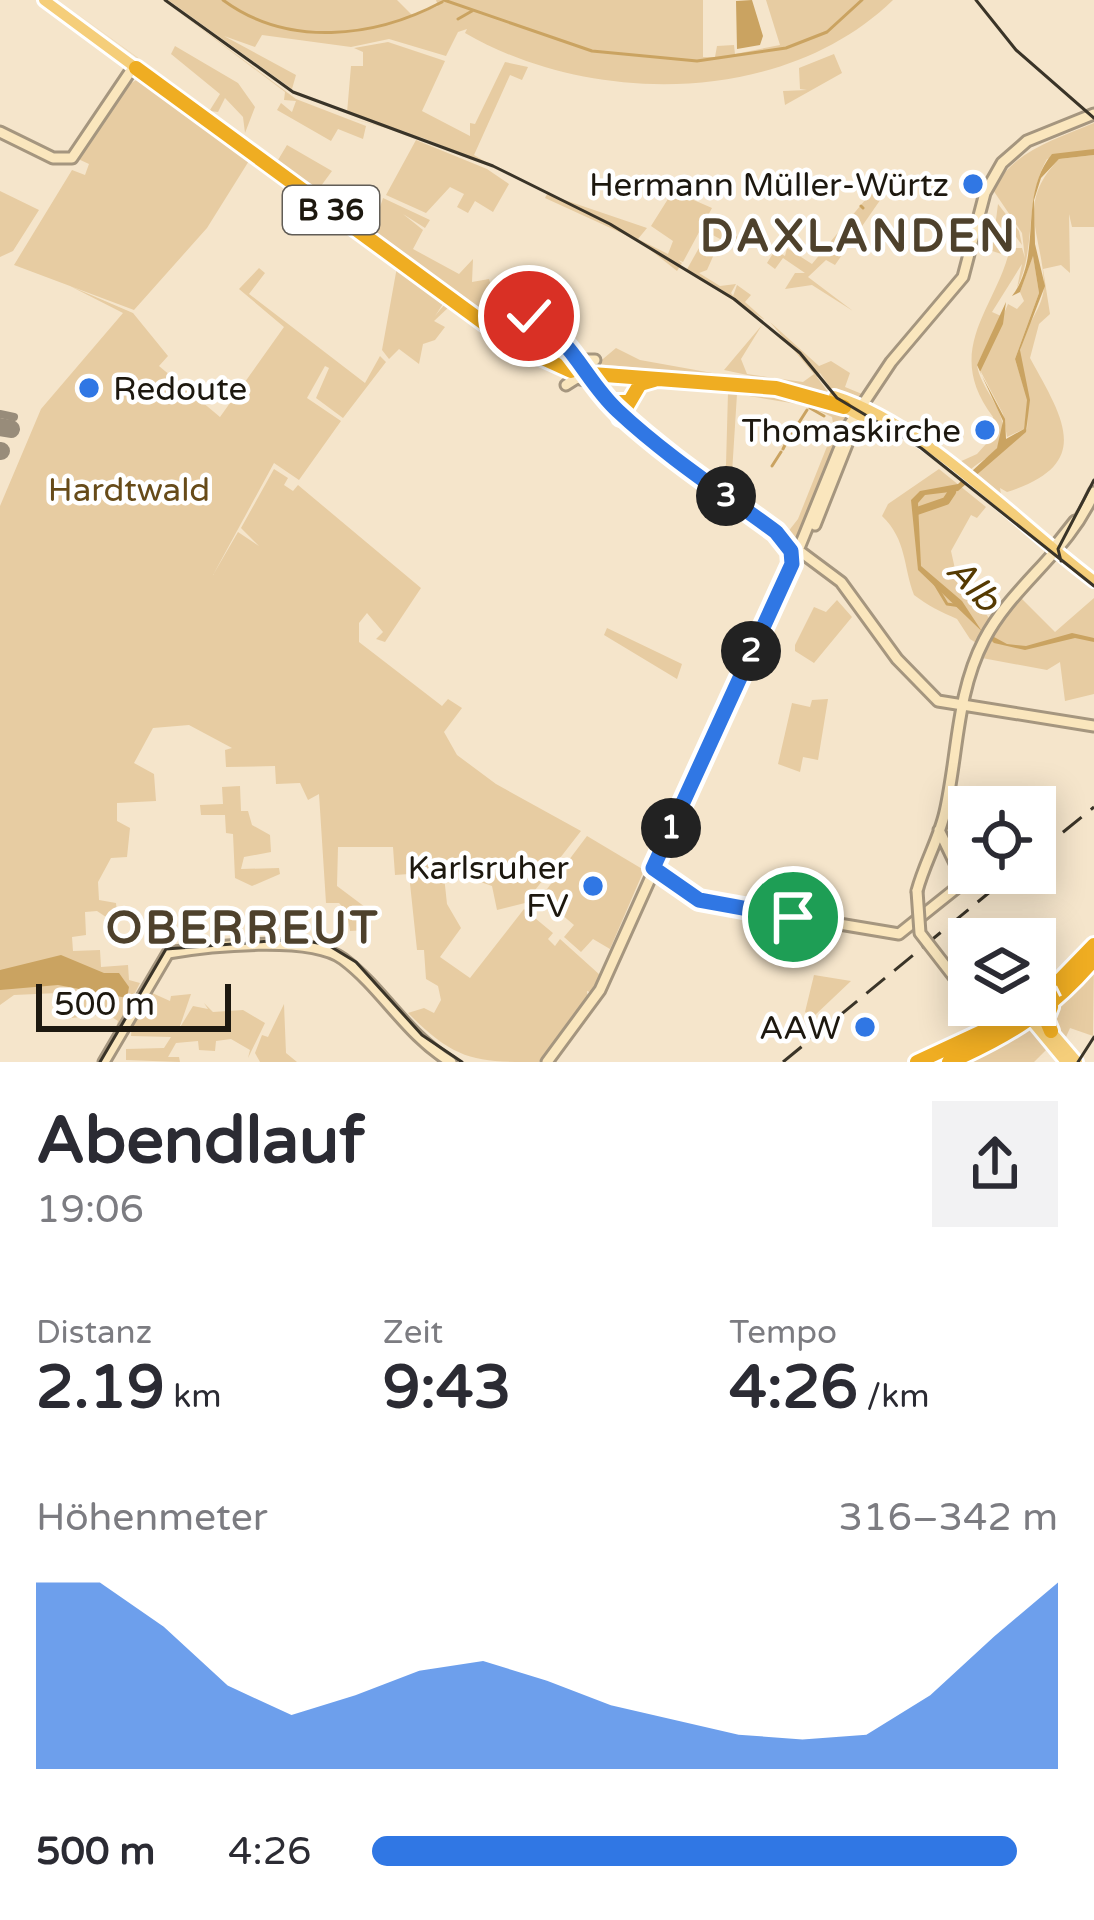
<!DOCTYPE html>
<html lang="de">
<meta charset="utf-8">
<style>
:root{--surface:#fff;--page:#f2f2f3;--text:#2b2b33;--muted:#7c7c81;--accent:#3077e4}
body{margin:0;font-family:"Varela Round",sans-serif;background:var(--page);color:var(--text);height:100vh;display:flex;flex-direction:column;font-size:45px;white-space:nowrap}
*{box-sizing:border-box;margin:0}
p{font-size:39px;color:var(--muted)}
.icon{flex:none;width:66px;height:66px;fill:none;stroke:currentColor;stroke-width:2;stroke-linecap:round;stroke-linejoin:round}
.map{position:relative;height:1062px;overflow:hidden}
.sheet{display:flex;flex-direction:column;background:var(--surface);flex:1}
.sheet>*{flex:none}
.controls{position:absolute;left:948px;top:786px;display:grid;gap:24px}
.controls a{display:grid;place-items:center;width:108px;height:108px;border-radius:0px;background:var(--surface);box-shadow:0 6px 30px #0003;font-size:60px}
.scale{position:absolute;left:36px;bottom:30px;width:195px;box-sizing:border-box;padding-left:12px;border:6px solid #1d180f;border-top:0;font-size:33px;line-height:42px;white-space:nowrap;color:#1d180f;-webkit-text-stroke:9px #fff;paint-order:stroke}
.pin{position:absolute;display:grid;place-items:center;width:102px;height:102px;color:#fff;margin:-51px;border:6px solid #fff;border-radius:50%;box-shadow:0 3px 12px #0007}
.km{position:absolute;width:60px;height:60px;margin:-30px;border-radius:50%;background:#222;color:#fff;font-size:33px;line-height:60px;text-align:center}
.round{display:grid;place-items:center;flex:none;width:126px;height:126px;border-radius:0px;background:var(--page)}
.overview{display:flex;align-items:center;justify-content:space-between;height:204px;padding:0 36px}
h1{font-size:66px;font-weight:700;line-height:90px}
.metrics{display:grid;grid-template-columns:repeat(3,1fr);gap:18px;height:204px;padding:12px 36px}
.metrics div{display:grid;align-content:center}
.metrics b{font-size:60px;font-weight:700}
.metrics small{font-size:33px;font-weight:400}
.metrics p{font-size:33px}
.chart{height:336px;padding:24px 36px}
.chart p{display:flex;justify-content:space-between}
.chart svg{width:100%;height:216px;margin-top:12px;fill:var(--accent);opacity:.7}
ul{padding:0 36px;list-style:none;font-size:39px}
li{display:grid;grid-template-columns:192px 144px 1fr;align-items:center;height:90px}
li i{height:30px;border-radius:15px;background:var(--accent)}
.map>svg:first-child{display:block}
.green{fill:#e7cca2}
.water{fill:#caa361}
.lines{fill:none;stroke-linecap:round;stroke-linejoin:round}
.stream{stroke:#caa361;stroke-width:3}
.river{stroke:#caa361;stroke-width:8}
.taxiway{stroke:#988c7a;stroke-width:8}
.runway{stroke:#988c7a;stroke-width:18}
.secondary-casing{stroke:#a5967f;stroke-width:15}
.primary-casing{stroke:#fff;stroke-width:16}
.highway-casing{stroke:#fff;stroke-width:20}
.secondary{stroke:#fae6bd;stroke-width:9}
.primary{stroke:#f5ce7a;stroke-width:10}
.highway{stroke:#efad22;stroke-width:14}
.tram{stroke:#3a3428;stroke-width:3}
.rail{stroke:#3a3428;stroke-width:3;stroke-dasharray:24 12;stroke-linecap:butt}
.secondary-bridge-casing{stroke:#a5967f;stroke-width:15;stroke-linecap:butt}
.highway-bridge-casing{stroke:#fff;stroke-width:20;stroke-linecap:butt}
.secondary-bridge{stroke:#fae6bd;stroke-width:9}
.highway-bridge{stroke:#efad22;stroke-width:14}
.route-casing{stroke:#fff;stroke-width:24}
.route{stroke:#3077e4;stroke-width:15}
.poi-dot{fill:#3077e4;stroke:#fff;stroke-width:4.5}
.labels{text-anchor:middle;stroke-width:9;stroke-linejoin:round;paint-order:stroke}
.shield{fill:#fff;stroke:#615d57;stroke-width:3}
.shield-label{font-size:30px;font-weight:bold;fill:#1d180f}
.poi-label{font-size:33px;fill:#1d180f;stroke:#fff;text-anchor:end}
.park-label{font-size:33px;fill:#674b19;stroke:#fff}
.water-label{font-size:36px;font-style:italic;fill:#553a02;stroke:#fff}
.district-label{font-size:45px;font-weight:bold;letter-spacing:3px;fill:#4e412c;stroke:#fff}
</style>
<div class="map">
<svg width="1094" height="1062" viewBox="0 0 1094 1062">
<rect width="100%" height="100%" fill="#f5e5cb"/>
<!-- green -->
<path class="green" d="M163 0 296 99 366 126 363 139 338 129 331 141 277 110 281 103 292 112 296 101 284 100 285 92Z
M168 0H397L413 16 438 6 436 0H703V57H715L717 46 734 45 735 54 780 45 766 0H893C784 106 591 106 465 33L467 29 458 32 446 56 389 39 351 47 262 35 255 47 224 36 296 75 292 89Z
M72 10 210 110 220 94 171 54 175 46 238 83 255 107 245 133 243 117 225 98 218 112 210 111Z
M388 42 445 61 422 111 470 136V123L475 124 505 62 528 67 522 80 510 75 474 155 496 168 423 138 346 117 412 134 347 113 351 66H363V52L354 48Z
M834 54 842 73 785 105 783 91 807 90 800 89 799 68Z
M141 77 447 298 435 316 448 300 520 354 570 373 567 378 522 358 450 306 434 321 445 327 435 340 423 344 419 364 399 349 389 359 382 350 397 267 311 207V200L252 156 207 228 134 310 14 265 72 170 85 175 89 164 76 158 125 87Z
M1094 123V149L1047 159C1024 199 1037 247 1017 288L1022 264 992 312 1001 316 977 365C981 393 1017 418 997 448 990 458 976 463 967 473L957 463 977 454 994 435H986L993 417C944 352 992 312 1008 256L992 251 998 204 1019 231 1022 245 1005 222 1006 248H1022L1025 258 1022 233 993 190C1013 151 1054 140 1094 123Z
M416 140 487 169 509 184 493 212 475 201 468 213 457 207 464 194 450 187 426 213 386 195Z
M256 144 278 160 287 145 332 171 318 190 368 227 375 222 383 198 430 220 425 228 403 214 423 230 413 249 459 274 473 259 472 282 489 279 496 302 519 318 518 326 498 323Z
M1094 155V227H1072L1069 214 1070 273 1061 265 1043 269 1050 314 1039 324 1030 358C1064 420 1094 464 1007 492L1000 488 1001 494 991 496 971 479 980 470 973 474 1027 429C1030 398 1016 365 1021 345 1026 324 1045 306 1044 283 1041 231 1016 204 1059 159Z
M875 188 883 196 835 265 826 260 808 277 853 311 812 285 785 289 795 273H805L783 258 775 269 767 263 775 250 785 256 787 248 812 264Z
M0 191 39 210 13 251 0 257Z
M673 191 712 208 683 262 678 260 682 263 677 271 639 241 545 198 547 194 647 228 638 239 668 254 673 241 651 226Z
M713 223 738 237 733 246 709 233 703 244 715 252 707 270 699 273 720 286 736 284 731 293 733 296 737 285 751 295 745 302 765 320 686 271Z
M1033 255 1039 293 1015 359 1028 402 1024 429 1007 437 1003 414 980 370 1008 304 1017 309 1024 301 1020 292Z
M259 268 265 273 249 294 365 383 380 356 386 362 343 418 316 398 329 368 325 366 307 398 341 421 299 480 274 463 213 575 238 532 259 546 241 528 274 469 288 478 284 485 293 491 298 485 421 588 385 642 376 639 383 632 367 613 359 623V642L442 706 448 699 462 708 444 732 457 755 496 784 581 831 525 903 497 910 492 886 475 880V873L468 875 469 868 444 876 447 904 461 928 440 957 470 978 524 909 553 933 548 939 555 946 560 939 600 975 593 993 587 991 588 1003 539 1062C474 1062 456 1061 408 1013L424 1008 434 1013 441 1000 438 986 426 979 424 950H417L409 874 395 875 393 847H338L337 886 365 907 367 930 350 931 347 912 339 903H326L319 794 308 800 300 783 276 784 275 766 226 767 225 750 232 748 189 725 153 728 134 763 154 774 156 801 117 803V821L130 828 127 857 111 858 98 882 99 900 116 903 117 913 109 919 97 911 85 912 86 935 72 937 73 951 100 950 101 967 128 965 129 980 140 983 114 1034 118 1021 107 1014 63 1019 72 1017 66 998 58 993 14 995 0 1005V506L41 409 123 313 70 286 133 313 168 356 159 366 220 417 284 327 239 289Z
M770 322 819 366 831 361 850 373 845 387 862 394 856 400 834 393 820 373 817 377 828 392 724 370 762 325 741 359 747 374 803 382 814 374Z
M616 348 640 360 729 376 597 364Z
M644 382 756 387 847 413 798 537 788 538 780 529 787 533 798 519 834 429 832 417 809 406 737 394 731 489 742 501 713 483 726 465 728 392 644 387 634 409 635 424 630 412Z
M939 469 986 507 977 518 971 515 951 551 955 569 995 627 1020 597 1055 632 1094 598V694L1065 701 1060 662 1047 670 982 658 987 650 970 639 957 619C941 612 927 605 914 595 903 566 907 540 882 516L888 504Z
M837 600 852 617 814 663 795 651V645L814 607 826 612Z
M607 628 682 664 677 679 604 635Z
M828 699 818 760 803 757 800 772 778 764 792 703 810 707 812 700Z
M240 786 241 811H248L252 825 270 835 271 852 244 857 241 869 279 868 280 874 252 886 235 878 233 834 226 833 225 815H201L200 805 223 804 222 787Z
M587 836 644 870 610 949 593 939 581 952 564 937 574 925 541 897Z
M1094 961 1093 1036 1070 1028 1066 1037 1052 1023 1049 1047 1034 1062H953L1027 1028 1036 1032Z
M814 975 851 981 813 1017 805 1012Z
M150 992 170 1001 171 996 191 994 179 1029 193 1006 208 1009 204 1003 213 1012 243 1010 265 1023 248 1058 250 1050 231 1039 216 1041 215 1051 199 1050 198 1041 176 1043 168 1057H179L180 1062 126 1060V1049L164 1048 171 1037 131 1036 132 1022Z
M284 1004 286 1053 297 1062H260L255 1053 262 1035 268 1037Z"/>
<!-- water -->
<path class="water" d="M752 0 763 36 760 45 737 49 736 1Z
M1094 149V155L1059 159 1041 178 1034 200 1035 244 1045 286 1020 350 1030 400 1026 432 958 491 925 495 918 503 921 566 962 601 981 630 1007 644 1026 646 1072 633 1094 638V642L1075 638 1025 650 994 643 918 570 911 500 920 491 958 484 997 448 1003 421 977 365 1006 302 1003 324 980 372 1005 419 1006 439 1024 429 1027 400 1015 359 1039 293 1033 256 1020 292 1012 296C1044 254 1017 197 1052 154Z
M61 955 104 973H119L129 987 127 998 58 985 0 990V970Z"/>
<g class="lines">
<!-- stream -->
<path class="stream" d="M223 0C288 48 374 38 442 2
M444 0 592 51 697 61 786 48 827 32 862 0
M458 19 472 11
M861 206 863 208
M810 408 824 416
M789 438 807 410
M783 449 787 441
M772 466 781 452
M935 584 947 604 961 606"/>
<!-- river -->
<path class="river" d="M917 511 946 501 952 492"/>
<!-- taxiway -->
<path class="taxiway" d="M0 414 14 417"/>
<!-- runway -->
<path class="runway" d="M0 427 11 429
M0 451H1"/>
<!-- secondary casing -->
<g class="secondary-casing">
<path id="secondary" d="M0 132 53 158H72L134 66
M524 317 567 350 618 416 782 535
M579 360H595
M566 385 577 378 588 381
M815 525 853 429
M778 535 841 582 897 659 938 701 1094 726
M1052 550 1075 521
M653 869 702 901 899 934 964 882 939 830
M917 891C924 864 939 839 945 812 958 755 956 694 984 640 1013 584 1069 552 1094 492
M104 1062 168 953C208 946 310 935 343 959 383 989 406 1035 451 1062
M547 1062 600 990 799 548 849 425 891 362 963 277 985 193 1002 163 1027 141 1094 114"/>
</g>
<!-- primary casing -->
<g class="primary-casing">
<path id="primary" d="M44 0 136 68
M834 396C927 425 1016 523 1094 581
M844 407 889 431
M1027 1015 1066 1062
M1048 1028 1077 1062"/>
</g>
<!-- highway casing -->
<g class="highway-casing">
<path id="highway" d="M136 68 514 345 571 371
M493 321 512 330 527 316
M592 374 776 388 844 407
M609 402H629
M620 418 640 384 654 380
M1034 1007 1094 945
M1051 1007 1046 1019 1051 1031
M917 1062 988 1029 1025 1005
M949 1062C1009 1036 1052 1009 1094 959"/>
</g>
<!-- secondary -->
<use href="#secondary" class="secondary"/>
<!-- primary -->
<use href="#primary" class="primary"/>
<!-- highway -->
<use href="#highway" class="highway"/>
<!-- tram -->
<path class="tram" d="M165 0 293 92 493 166 610 224 734 299 800 353 837 398 921 448 1094 586
M976 0 1016 50 1094 118
M1061 561 1058 549 1094 480
M100 1062 166 949 297 939 328 945 356 962 422 1035 462 1062
M1078 1062 1094 1037"/>
<!-- rail -->
<path class="rail" d="M1035 855 1094 807
M783 1062 1013 873"/>
<!-- secondary-bridge casing -->
<g class="secondary-bridge-casing">
<path id="secondary-bridge" d="M917 891 920 933 961 986"/>
</g>
<!-- highway-bridge casing -->
<g class="highway-bridge-casing">
<path id="highway-bridge" d="M1048 990 1053 1000"/>
</g>
<!-- secondary-bridge -->
<use href="#secondary-bridge" class="secondary-bridge"/>
<!-- highway-bridge -->
<use href="#highway-bridge" class="highway-bridge"/>
</g>
<g class="lines">
<!-- route casing -->
<g class="route-casing">
<path id="route" d="M529 316C572 337 585 381 618 411 666 456 723 493 776 532L791 551 792 564 653 868 699 900 793 917"/>
</g>
<!-- route -->
<use href="#route" class="route"/>
</g>
<!-- markers -->
<g class="poi-dot">
<circle cx="973" cy="184" r="12"/>
<circle cx="89" cy="388" r="12"/>
<circle cx="985" cy="430" r="12"/>
<circle cx="593" cy="886" r="12"/>
<circle cx="865" cy="1027" r="12"/>
</g>
<g class="labels">
<!-- shield labels -->
<rect class="shield" x="283" y="186" width="96" height="48" rx="9"/>
<g class="shield-label">
<text x="331" y="220">B 36</text>
</g>
<!-- poi labels -->
<g class="poi-label">
<text x="949" y="196">Hermann Müller-Würtz</text>
<text x="113" y="400" text-anchor="start">Redoute</text>
<text x="961" y="442">Thomaskirche</text>
<text x="569" y="879">Karlsruher<tspan x="569" dy="38">FV</tspan></text>
<text x="841" y="1039">AAW</text>
</g>
<!-- park labels -->
<g class="park-label">
<text x="129" y="501">Hardtwald</text>
</g>
<!-- water labels -->
<g class="water-label">
<text transform="translate(974 584) rotate(46)" y="13">Alb</text>
</g>
<!-- district labels -->
<g class="district-label">
<text x="859" y="251">DAXLANDEN</text>
<text x="243" y="943">OBERREUT</text>
</g>
</g>
</svg>
<div class="controls">
<a><svg class="icon" aria-label="locate" viewBox="0 0 24 24"><circle cx="12" cy="12" r="6"/><path d="M12 2v4M12 18v4M2 12h4M18 12h4"/></svg></a>
<a><svg class="icon" aria-label="layers" viewBox="0 0 24 24"><path d="M12 4l9 5-9 5-9-5zM3 14l9 5 9-5"/></svg></a>
</div>
<div class="scale">500 m</div>
<div class="pin" style="left:793px;top:917px;background:#1e9e55"><svg class="icon" aria-label="arrive" viewBox="0 0 24 24"><path d="M6 21V4h12l-3 4 3 4H6"/></svg></div>
<div class="pin" style="left:529px;top:316px;background:#d93025"><svg class="icon" aria-label="check" viewBox="0 0 24 24"><path d="M5 12l5 5 9-10"/></svg></div>
<b class="km" style="left:671px;top:828px">1</b>
<b class="km" style="left:751px;top:651px">2</b>
<b class="km" style="left:726px;top:496px">3</b>
</div>
<section class="sheet">
<div class="overview"><div><h1>Abendlauf</h1><p>19:06</p></div><a class="round"><svg class="icon" aria-label="share" viewBox="0 0 24 24"><path d="M12 15V3M7 8l5-5 5 5M5 13v7h14v-7"/></svg></a></div>
<div class="metrics">
<div><p>Distanz</p><b>2.19<small> km</small></b></div>
<div><p>Zeit</p><b>9:43</b></div>
<div><p>Tempo</p><b>4:26<small> /km</small></b></div>
</div>
<div class="chart"><p><span>Höhenmeter</span>316–342 m</p>
<svg viewBox="0 0 160 44" preserveAspectRatio="none"><path d="M0 44V6L10 6L20 15L30 27L40 33L50 29L60 24L70 22L80 26L90 31L100 34L110 37L120 38L130 37L140 29L150 17L160 6V44z"/></svg>
</div>
<ul>
<li><b>500 m</b>4:26<i style="width:94%"></i></li>
</ul>
</section>
